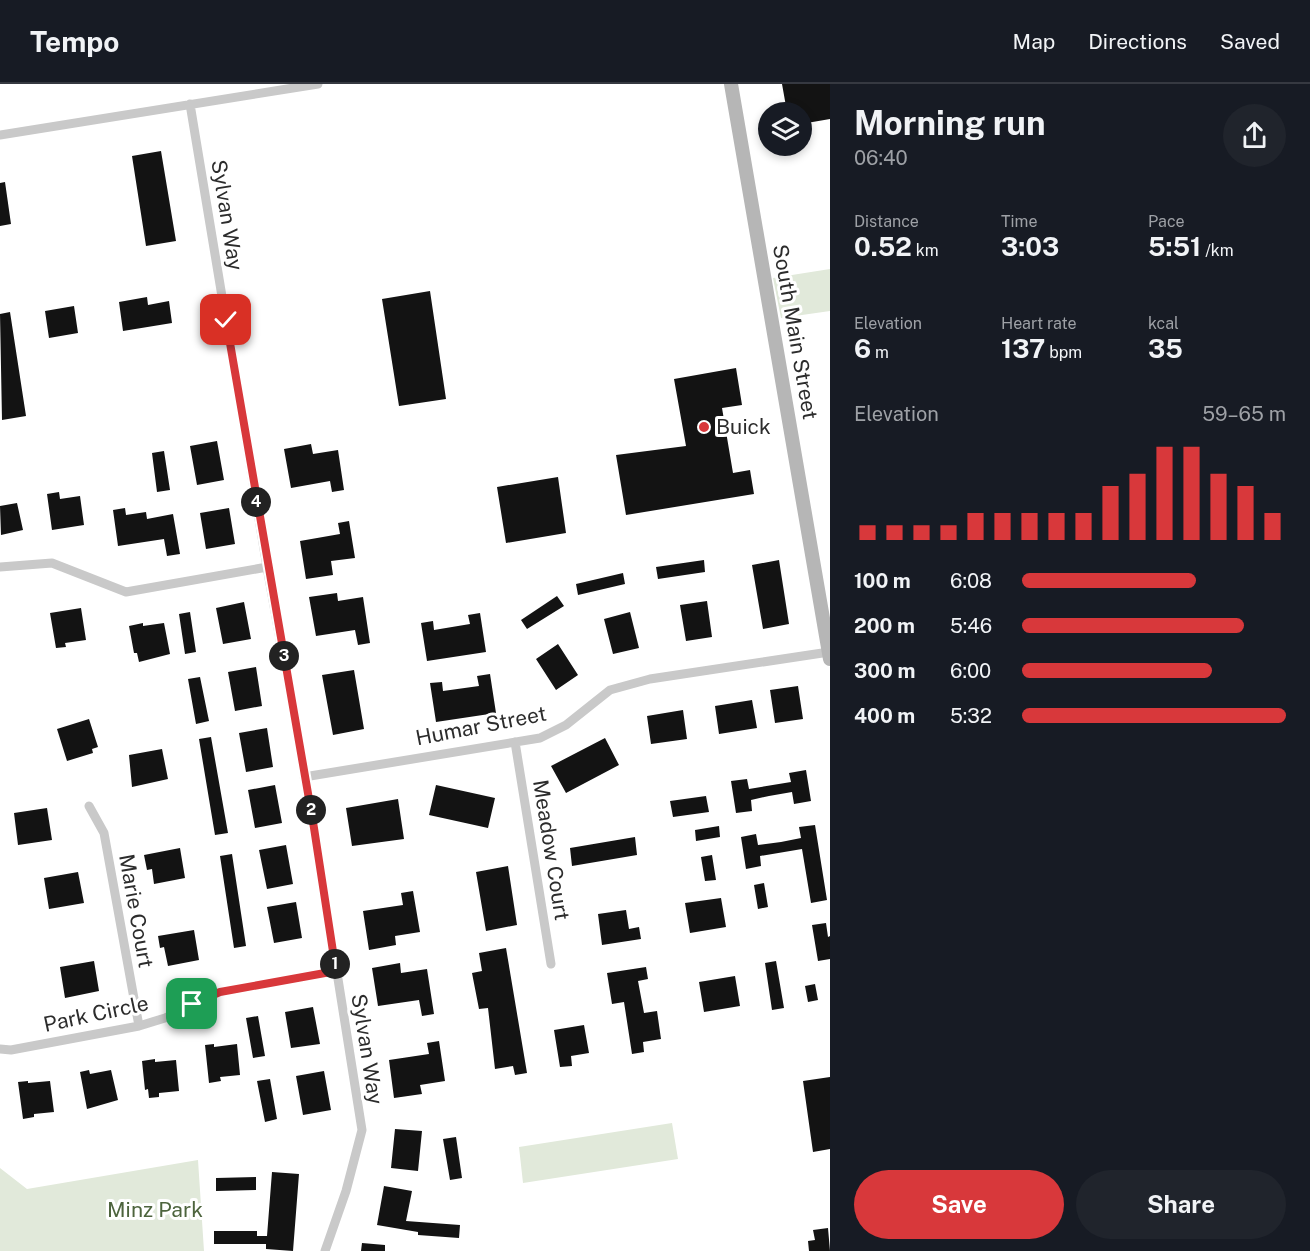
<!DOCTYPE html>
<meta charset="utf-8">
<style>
:root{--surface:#171b24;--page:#20242c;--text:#f1f3f6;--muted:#9ea1a6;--line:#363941;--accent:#d8383b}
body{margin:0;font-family:"Public Sans",sans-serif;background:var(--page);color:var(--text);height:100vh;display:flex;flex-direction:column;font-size:22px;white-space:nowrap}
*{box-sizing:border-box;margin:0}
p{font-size:20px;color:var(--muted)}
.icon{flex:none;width:33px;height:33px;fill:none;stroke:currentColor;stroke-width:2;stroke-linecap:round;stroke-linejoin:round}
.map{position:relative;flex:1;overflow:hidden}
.sheet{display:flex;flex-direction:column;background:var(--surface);width:480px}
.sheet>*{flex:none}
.fabs{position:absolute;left:758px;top:18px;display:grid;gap:12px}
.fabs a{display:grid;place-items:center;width:54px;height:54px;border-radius:50%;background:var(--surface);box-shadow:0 3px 9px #0003;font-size:30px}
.pin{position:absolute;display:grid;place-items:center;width:51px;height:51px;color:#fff;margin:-26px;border-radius:12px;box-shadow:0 3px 9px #0006}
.km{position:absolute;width:30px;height:30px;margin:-15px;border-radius:50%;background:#222;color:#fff;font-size:16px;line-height:30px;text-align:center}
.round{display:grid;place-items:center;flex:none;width:63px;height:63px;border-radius:32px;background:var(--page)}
.headline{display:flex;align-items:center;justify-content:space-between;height:102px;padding:0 24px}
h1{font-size:33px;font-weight:700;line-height:45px}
.metrics{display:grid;grid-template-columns:repeat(3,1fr);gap:9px;height:102px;padding:6px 24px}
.metrics div{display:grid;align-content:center}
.metrics b{font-size:26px;font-weight:700}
.metrics small{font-size:16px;font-weight:400}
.metrics p{font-size:16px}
.chart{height:168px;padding:12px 24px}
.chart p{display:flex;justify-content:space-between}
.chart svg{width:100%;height:108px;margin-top:6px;stroke:var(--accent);stroke-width:6}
.primary-button{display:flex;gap:12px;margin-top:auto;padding:12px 24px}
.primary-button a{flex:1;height:69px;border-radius:36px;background:var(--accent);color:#fff;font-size:24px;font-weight:700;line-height:69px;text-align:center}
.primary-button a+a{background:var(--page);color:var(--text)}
ul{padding:0 24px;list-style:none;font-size:20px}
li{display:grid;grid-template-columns:96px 72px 1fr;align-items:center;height:45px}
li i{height:15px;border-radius:8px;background:var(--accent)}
header{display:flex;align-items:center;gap:36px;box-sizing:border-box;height:84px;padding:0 30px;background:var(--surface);border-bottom:2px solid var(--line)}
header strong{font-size:28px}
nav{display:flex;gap:33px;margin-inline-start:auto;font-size:21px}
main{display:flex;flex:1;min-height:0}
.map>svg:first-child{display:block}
.green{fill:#e1e9da}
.building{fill:#131313}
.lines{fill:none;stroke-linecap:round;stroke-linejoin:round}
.minor{stroke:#c9c9c9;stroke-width:9}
.secondary{stroke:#b6b6b6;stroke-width:14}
.route-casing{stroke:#fff;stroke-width:12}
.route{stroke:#d8383b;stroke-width:8}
.poi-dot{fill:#d8383b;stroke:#fff;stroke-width:2}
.labels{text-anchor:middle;stroke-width:6;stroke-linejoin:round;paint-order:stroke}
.street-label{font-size:21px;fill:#2c2c2c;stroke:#fff}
.poi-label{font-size:21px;fill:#2c2c2c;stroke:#fff;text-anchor:start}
.park-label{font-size:21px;fill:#4d643d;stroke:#fff}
</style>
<header>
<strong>Tempo</strong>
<nav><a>Map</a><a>Directions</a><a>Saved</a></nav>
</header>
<main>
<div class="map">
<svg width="830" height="1167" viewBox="0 0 830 1167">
<rect width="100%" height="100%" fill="#fff"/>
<!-- green -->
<path class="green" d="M830 185V227L781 234 773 194Z
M672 1039 678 1075 523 1099 519 1063Z
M198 1076 204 1167H0V1084L27 1105Z"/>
<!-- building -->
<path class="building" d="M782 0H830V35L801 40V28H787Z
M161 67 176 157 146 162 132 72Z
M5 98 11 140 0 142V99Z
M430 207 446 315 399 322 382 215Z
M147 213 148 221 169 217 172 239 123 247 119 218Z
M74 222 78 249 49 254 45 227Z
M10 228 26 332 2 336 0 230Z
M736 284 742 321 722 324 733 389 750 386 754 410 626 431 616 371 686 362 674 295Z
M217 357 224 396 197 401 190 362Z
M311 360 313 370 338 366 344 406 332 408 330 397 291 404 284 365Z
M164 367 170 406 157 408 152 369Z
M558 393 566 449 506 459 497 403Z
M59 408 60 415 80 412 84 441 52 446 47 410Z
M17 419 23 446 1 451 0 422Z
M125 424 126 431 146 428 147 435 173 430 180 470 167 472 164 455 118 462 113 426Z
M229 424 235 460 206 465 200 429Z
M349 437 355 474 331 477 333 491 306 495 300 457 340 450 338 439Z
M704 476 705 488 658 495 656 483Z
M779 476 789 540 763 545 752 481Z
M623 489 625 500 578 511 576 500Z
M337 509 338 517 363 513 370 559 358 561 355 546 316 552 309 513Z
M557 512 564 522 527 545 521 536Z
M707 517 712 553 686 557 680 521Z
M244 518 251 555 223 560 216 524Z
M81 524 86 556 65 559 66 563 56 564 50 529Z
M190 528 196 568 185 570 179 530Z
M630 528 639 564 613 570 604 535Z
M480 529 486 568 427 577 421 539 433 537 434 546 470 540 468 531Z
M143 539V542L164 539 170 570 139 578 137 569H134L129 542Z
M558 560 578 591 556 606 536 575Z
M256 583 262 622 235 627 228 588Z
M354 586 364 645 333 651 322 591Z
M490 590 496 629 436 638 430 599 442 598 443 607 479 602 477 592Z
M200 593 209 637 196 640 188 595Z
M798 602 803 635 775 639 770 606Z
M752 616 757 644 719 650 715 622Z
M683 626 687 655 651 660 647 632Z
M89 635 98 663 92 665 93 669 67 677 57 645Z
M267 644 273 683 246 688 239 649Z
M211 653 228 749 215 751 199 655Z
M605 654 619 681 566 709 551 682Z
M162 665 168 695 132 703 129 671Z
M806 686 811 717 794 720 792 708 769 712 751 716 752 727 736 729 731 697 747 695 749 705 791 698 789 689Z
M275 701 282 739 255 744 248 706Z
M436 701 495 714 488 744 429 731Z
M706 712 709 728 673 733 670 717Z
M398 715 404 755 352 762 346 724Z
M47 724 52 756 18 761 14 729Z
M815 741 827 816 811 819 802 765 760 772 761 782 746 785 741 753 756 750 758 761 781 758 801 754 799 743Z
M719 742 720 753 696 757 695 746Z
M635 753 637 771 572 782 570 764Z
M286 761 293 800 267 805 259 766Z
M180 764 185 794 154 800 152 785 147 786 144 771Z
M232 770 246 862 234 864 220 772Z
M712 771 716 796 705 797 701 773Z
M508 782 517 841 486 847 476 788Z
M78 788 84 819 49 825 44 794Z
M764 799 768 823 758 825 754 801Z
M413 807 420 848 395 852 396 861 369 866 363 827 403 821 401 809Z
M721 814 726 843 690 849 685 819Z
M296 818 302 854 274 859 267 823Z
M626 826 629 845 639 843 641 855 602 861 598 830Z
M826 839 828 853 830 852V875L818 877 812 841Z
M194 846 199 876 168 882 164 863 160 864 158 852Z
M506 864 527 989 515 991 513 982 495 985 488 924 479 925 472 889 482 887 479 869Z
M94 877 99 907 65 914 60 883Z
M776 877 784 924 772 926 765 879Z
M400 879 401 889 427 885 434 930 422 932 419 916 378 922 372 884Z
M646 883 648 895 638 897 644 929 657 927 661 955 643 958 644 968 632 970 624 918 612 920 607 889Z
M735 892 740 922 704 928 699 898Z
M815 900 818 916 808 918 805 902Z
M313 923 320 960 291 964 285 928Z
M258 932 265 972 253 974 246 934Z
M584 941 589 969 571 972 572 982 560 983 554 946Z
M439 957 445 997 420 1001 422 1010 394 1014 389 976 429 970 427 959Z
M214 960V963L237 960 240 991 220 993 221 997 209 999 205 961Z
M155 975V978L176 976 179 1007 159 1009V1013L149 1014 148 1005 145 1006 142 977Z
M89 986 90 990 111 986 118 1016 87 1025 80 988Z
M324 987 331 1026 303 1031 296 992Z
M830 993V1065L813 1068 803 997Z
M270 995 277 1035 265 1038 257 997Z
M28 997V999L50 997 54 1028 34 1030V1033L23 1035 18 998Z
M395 1045 422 1047 418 1087 391 1084Z
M456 1053 462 1094 450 1096 443 1055Z
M272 1088 299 1090 293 1167 266 1165V1160H214V1147H257V1152H267Z
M256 1093V1106L216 1107V1094Z
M384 1102 412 1107 406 1137 460 1141 459 1154 418 1151V1148L377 1141Z
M828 1144 830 1167H809L808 1157 815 1156 813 1146Z
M362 1159 385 1161V1167H361Z"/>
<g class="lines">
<!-- minor -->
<path class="minor" d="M190 20 267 483 314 744 362 1046 346 1107 325 1167
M0 51 318 0
M0 483 52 479 126 508 267 483
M515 658 551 880
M304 693 540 654 566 641 610 606 650 595 829 568
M89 722 104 749 139 942
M0 965 11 966 139 942 165 934 220 908 336 887"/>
<!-- secondary -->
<path class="secondary" d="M731 0 830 575"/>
</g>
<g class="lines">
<!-- route casing -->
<g class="route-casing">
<path id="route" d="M192 920 220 908 336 887 314 744 226 236"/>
</g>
<!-- route -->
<use href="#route" class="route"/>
</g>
<!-- markers -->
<circle class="poi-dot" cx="704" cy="343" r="6"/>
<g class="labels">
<!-- street labels -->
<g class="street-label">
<text transform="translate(227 131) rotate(81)" y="7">Sylvan Way</text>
<text transform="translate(795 248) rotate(80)" y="7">South Main Street</text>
<text transform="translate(481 642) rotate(-11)" y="7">Humar Street</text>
<text transform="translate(551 766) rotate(81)" y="7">Meadow Court</text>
<text transform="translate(136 827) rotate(80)" y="7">Marie Court</text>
<text transform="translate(96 930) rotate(-12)" y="7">Park Circle</text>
<text transform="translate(367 965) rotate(81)" y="7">Sylvan Way</text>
</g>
<!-- poi labels -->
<g class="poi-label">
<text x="716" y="350">Buick</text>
</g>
<!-- park labels -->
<g class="park-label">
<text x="155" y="1133">Minz Park</text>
</g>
</g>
</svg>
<div class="fabs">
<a><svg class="icon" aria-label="layers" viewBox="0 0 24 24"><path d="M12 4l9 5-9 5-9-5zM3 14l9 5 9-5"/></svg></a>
</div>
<div class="pin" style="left:192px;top:920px;background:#1e9e55"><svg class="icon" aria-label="arrive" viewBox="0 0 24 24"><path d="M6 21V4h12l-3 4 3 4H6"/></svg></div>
<div class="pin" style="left:226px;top:236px;background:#d93025"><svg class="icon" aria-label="check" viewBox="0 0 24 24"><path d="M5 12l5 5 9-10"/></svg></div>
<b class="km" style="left:335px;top:880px">1</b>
<b class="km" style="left:311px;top:726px">2</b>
<b class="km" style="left:284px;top:572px">3</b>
<b class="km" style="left:256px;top:418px">4</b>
</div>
<section class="sheet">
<div class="headline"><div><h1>Morning run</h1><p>06:40</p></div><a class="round"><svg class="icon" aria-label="share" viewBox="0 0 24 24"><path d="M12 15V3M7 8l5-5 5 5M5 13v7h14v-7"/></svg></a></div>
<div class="metrics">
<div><p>Distance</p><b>0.52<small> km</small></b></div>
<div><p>Time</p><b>3:03</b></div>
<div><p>Pace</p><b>5:51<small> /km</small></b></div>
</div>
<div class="metrics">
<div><p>Elevation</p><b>6<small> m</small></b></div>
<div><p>Heart rate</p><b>137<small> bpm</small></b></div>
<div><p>kcal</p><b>35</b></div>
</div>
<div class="chart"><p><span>Elevation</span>59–65 m</p>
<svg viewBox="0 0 160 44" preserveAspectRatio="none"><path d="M5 44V38M15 44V38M25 44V38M35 44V38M45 44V33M55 44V33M65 44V33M75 44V33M85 44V33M95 44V22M105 44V17M115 44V6M125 44V6M135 44V17M145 44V22M155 44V33"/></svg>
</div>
<ul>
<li><b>100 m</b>6:08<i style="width:66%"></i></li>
<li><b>200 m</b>5:46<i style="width:84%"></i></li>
<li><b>300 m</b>6:00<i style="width:72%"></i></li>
<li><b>400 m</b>5:32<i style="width:100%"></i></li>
</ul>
<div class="primary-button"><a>Save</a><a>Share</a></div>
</section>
</main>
